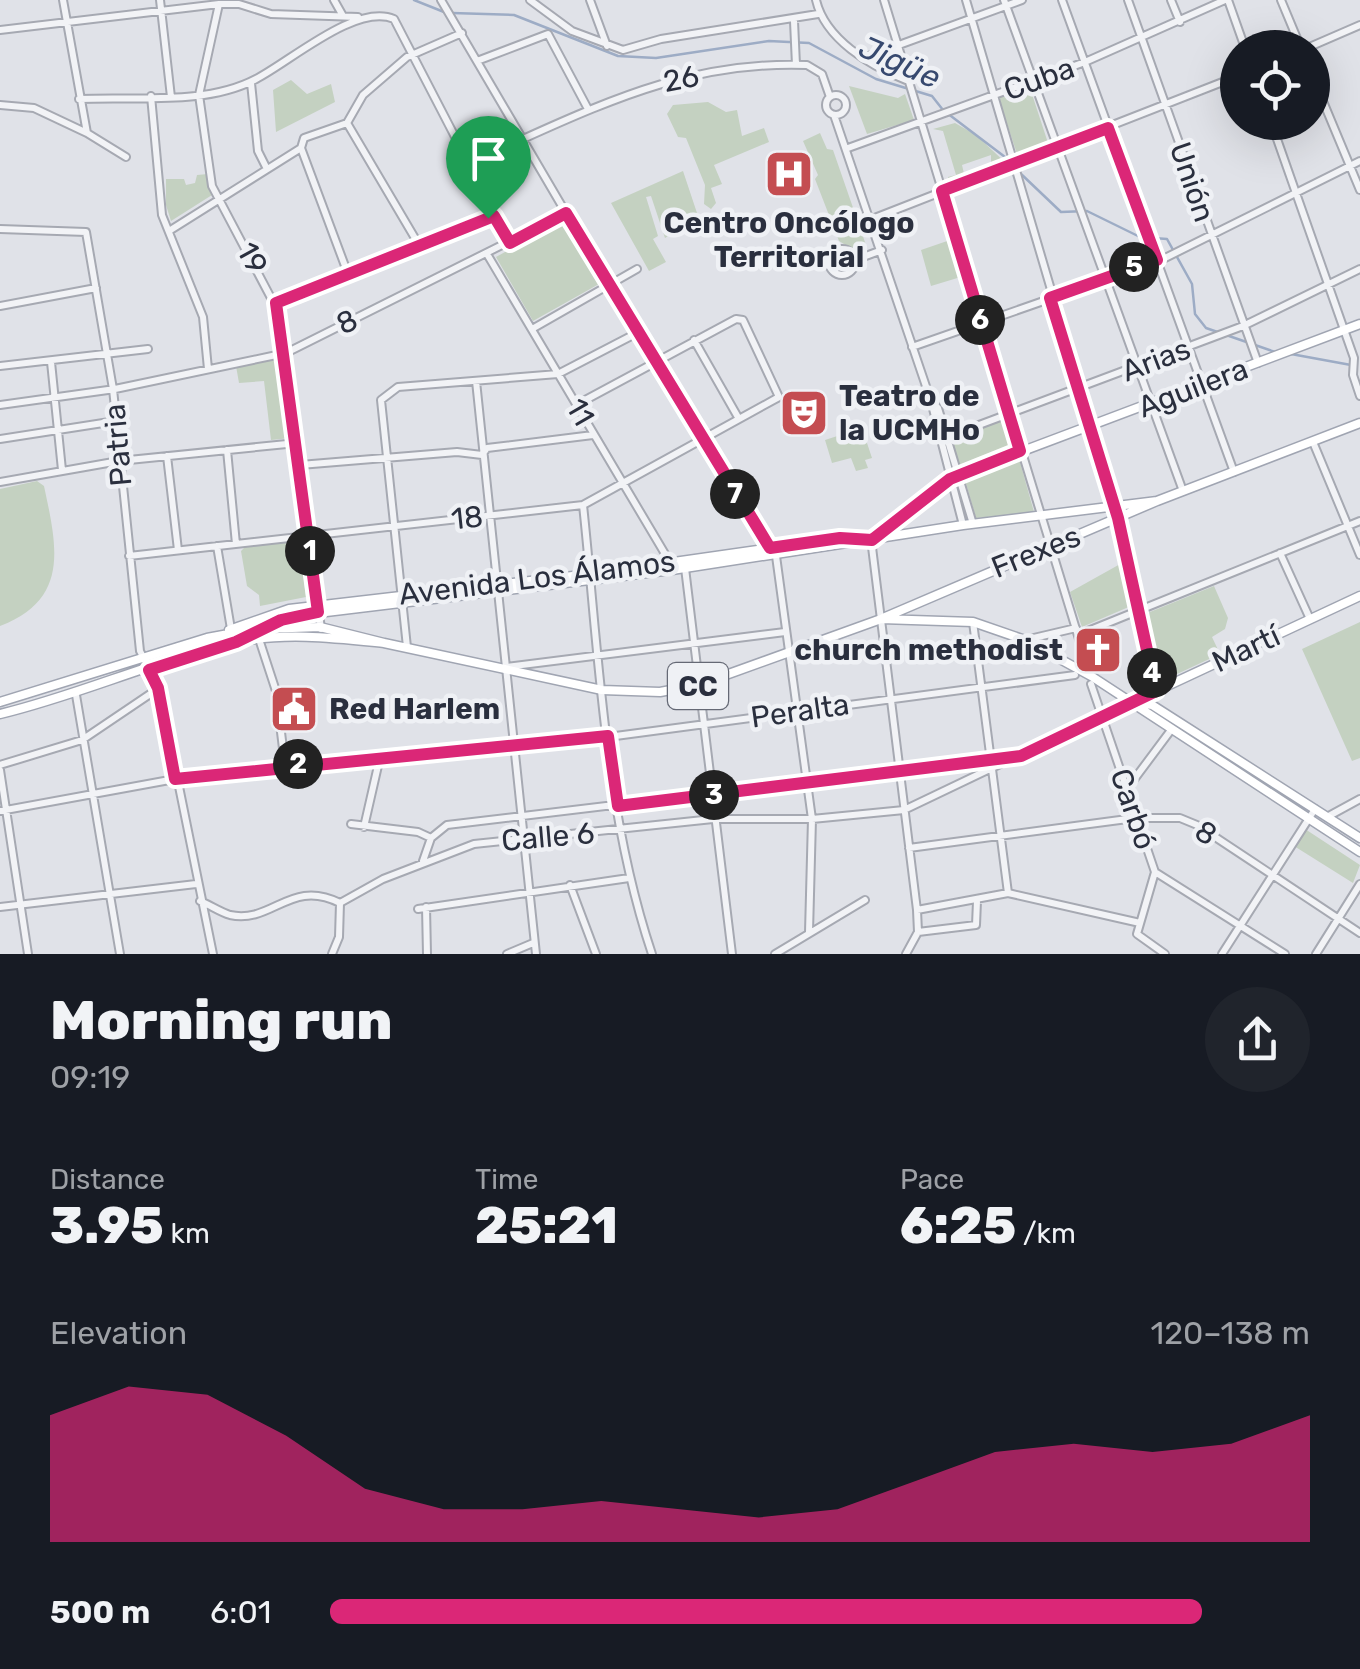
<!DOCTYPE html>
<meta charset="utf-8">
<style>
:root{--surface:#171b24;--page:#20242c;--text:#f1f3f6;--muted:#9ea1a6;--accent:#db2777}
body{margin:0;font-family:Rubik,sans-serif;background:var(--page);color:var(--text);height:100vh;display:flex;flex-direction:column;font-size:38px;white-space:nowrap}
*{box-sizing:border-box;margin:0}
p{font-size:32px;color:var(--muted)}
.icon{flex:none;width:55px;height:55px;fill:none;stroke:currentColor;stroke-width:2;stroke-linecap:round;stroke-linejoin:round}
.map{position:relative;height:954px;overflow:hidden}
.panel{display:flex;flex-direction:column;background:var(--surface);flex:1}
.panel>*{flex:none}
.controls{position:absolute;left:1220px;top:30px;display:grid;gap:20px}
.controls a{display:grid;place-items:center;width:110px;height:110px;border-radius:50%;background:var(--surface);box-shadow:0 10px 40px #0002;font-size:50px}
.pin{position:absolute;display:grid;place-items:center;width:85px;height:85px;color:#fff;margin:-102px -42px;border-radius:50% 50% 50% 0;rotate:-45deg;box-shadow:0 0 10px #0007}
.pin .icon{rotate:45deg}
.km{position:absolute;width:50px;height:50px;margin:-25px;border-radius:50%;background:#222;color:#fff;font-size:28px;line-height:50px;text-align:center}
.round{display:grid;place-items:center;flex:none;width:105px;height:105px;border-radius:52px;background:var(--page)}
.overview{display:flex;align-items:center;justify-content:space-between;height:170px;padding:0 50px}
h1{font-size:55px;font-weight:800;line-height:75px}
.figures{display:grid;grid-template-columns:repeat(3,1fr);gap:15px;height:170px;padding:10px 50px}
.figures div{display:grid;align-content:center}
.figures b{font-size:50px;font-weight:800}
.figures small{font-size:28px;font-weight:400}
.figures p{font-size:28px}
.chart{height:280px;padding:20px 50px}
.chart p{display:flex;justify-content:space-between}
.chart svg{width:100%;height:180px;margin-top:10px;fill:var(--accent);opacity:.7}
ul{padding:0 50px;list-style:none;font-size:32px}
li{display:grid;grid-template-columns:160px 120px 1fr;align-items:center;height:75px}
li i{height:25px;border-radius:12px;background:var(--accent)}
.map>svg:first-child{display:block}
.green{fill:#c4d1c1}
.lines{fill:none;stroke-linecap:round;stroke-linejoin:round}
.stream{stroke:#9dacc5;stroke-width:2.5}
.minor-casing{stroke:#a6a9b2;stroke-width:10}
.major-casing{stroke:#a0a5b2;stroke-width:11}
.minor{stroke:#f2f3f6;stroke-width:6}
.major{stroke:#fff;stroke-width:8}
.route-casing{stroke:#fff;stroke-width:20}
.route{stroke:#db2777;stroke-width:12}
.labels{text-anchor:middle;stroke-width:9;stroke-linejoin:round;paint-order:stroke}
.shield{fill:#eff1f5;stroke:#656975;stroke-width:2.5}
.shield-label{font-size:28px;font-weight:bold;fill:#2a2f3e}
.street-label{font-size:30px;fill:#2a2f3e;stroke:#eff1f5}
.poi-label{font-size:30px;font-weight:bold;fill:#2a2f3e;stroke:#eff1f5;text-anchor:start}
.water-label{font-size:32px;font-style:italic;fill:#37496f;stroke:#eff1f5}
</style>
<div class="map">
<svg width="1360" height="954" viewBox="0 0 1360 954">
<rect width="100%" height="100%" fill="#e0e2e8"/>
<!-- green -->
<path class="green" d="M291 80 307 94 331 84 335 102 276 132 273 90Z
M1029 85 1048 143 1017 154 998 96Z
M849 86 898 98 905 94 914 120 867 134Z
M708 102 726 112 737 110 742 136 764 128 769 142 714 165 722 184 711 188 716 203 711 209 704 204 705 185 686 138 678 137 667 114 673 105Z
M955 123 976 135 1008 165 991 171V155L962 165 965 178 950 183 948 177 956 175 943 131 933 129Z
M820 133 827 149 833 150 867 248 857 252 839 241 815 179 818 175 803 141Z
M683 171 698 216 665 238 651 196 646 197 658 236 653 239 666 262 649 271 611 203Z
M208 174 212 195 171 221 166 205V179H184L186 185 195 183 197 175Z
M562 220 599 284 533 321 496 257Z
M953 239 964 276 931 286 921 250Z
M282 358 291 438 271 440 264 381 239 383 236 366Z
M1008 419 1016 447 959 469 951 438Z
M862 428 872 458 865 460 868 468 856 471 851 458 832 463 825 440Z
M1018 455 1034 512 976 518 965 480Z
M37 481 44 486C57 547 70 599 0 626V489Z
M292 541 300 548 306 597 260 606 259 595 247 586 241 551 246 546Z
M1122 563 1131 606 1082 627 1070 592Z
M1214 586 1228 618 1225 629 1212 637 1220 654 1162 681 1145 614Z
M1360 622V758L1352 761 1302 649Z
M1305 829 1360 865 1353 883 1294 846Z"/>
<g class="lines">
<!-- stream -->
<path class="stream" d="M414 0 444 12
M452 13 514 15 618 56 656 58 769 41 809 43 876 79 932 96 943 110 1005 157
M1020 173 1061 212 1087 211 1140 237 1167 239 1192 284 1195 314 1206 328 1278 353
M1291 354 1351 365"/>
<!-- minor casing -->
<g class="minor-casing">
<path id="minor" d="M63 0 87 133 126 157
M160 0 171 97
M334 0 343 16
M441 0 654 363 776 556 812 819 809 932
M530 0 572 31 623 50 661 39 818 14
M590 0 607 46
M816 0C825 39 870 66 906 80
M884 0 1090 675
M966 0 1118 518 1156 691
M1004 0 1183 491
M1062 0 1234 472
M1128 0 1258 363
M1171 0 1180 22
M1228 0 1245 48
M1281 0 1301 48
M219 4 199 95 212 186 280 315 321 629
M794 21 796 65
M0 30 219 4H239L271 14 358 17
M1307 48 1360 25
M866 57 1022 0
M477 61 548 34 588 109
M1312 75 1360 190
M251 83 258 151 267 169
M826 105a10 10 0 1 1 20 0a10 10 0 1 1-20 0Z
M151 96 162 215 203 317 208 369
M79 99C135 96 205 106 256 79 291 61 356 3 394 19L510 243
M0 105 34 108 87 133
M834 115 931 401 963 525
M1271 122 1354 358 1353 375 1360 396
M347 123 419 245
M523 139C618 96 700 61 807 65L822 74 830 97
M301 148 348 274
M848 148 1085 62 1225 0
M872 219 1238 76
M0 229 86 232 113 389 140 651 159 688 213 954
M169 231 301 148 304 138 347 123 363 95 407 57 462 33
M829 262a13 13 0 1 1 26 0a13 13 0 1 1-26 0Z
M487 254 671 564
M855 260 882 250
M277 303 494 216
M0 306 96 288
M532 329 637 269
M694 340 739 419
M912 347 1161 260 1360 161
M51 362 62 470
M0 366 148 349
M476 381 536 954
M932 402 938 408 973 524
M0 405 115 389 286 353 566 213
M947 437 1243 326 1360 269
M0 439 116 421
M1313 442 1360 555
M227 450 236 544
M167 456 178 550
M300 465 457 452 482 455 487 448 593 435
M0 482 119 461 297 443
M583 505C599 654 604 811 652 954
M871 539 917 910 918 932 906 954
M217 546 231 629
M1280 553 1310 619
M129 556 583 505 779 397 743 320 736 319 576 405
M685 568 732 954
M973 622 1008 893
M1078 635 1360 521
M259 639 276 691 285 765
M1025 640 1076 628
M407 647 381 400 398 387 558 374 637 333
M506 667 785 632
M1091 684 1155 872 1137 934 1165 954
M76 695 120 954
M0 765 82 740 159 688
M0 770 28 954
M1127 789 1171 730
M0 811 175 779 608 737 1075 675
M1327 817 1360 799
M351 824 418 832 431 838
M364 827 380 757
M909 848 1135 818H1180L1197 825 1360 933
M423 861 431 838 447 825 1015 757
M1155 872 1285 954
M570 885 596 954
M200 901C210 905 220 912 230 915 273 924 290 878 340 903
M340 903 383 879 474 844 713 819H812L904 810 1132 701
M0 907 196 884
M426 907 427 954
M418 909 629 878
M917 910 1008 893 1140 923
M918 932 976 925 977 901
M332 954 339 937 340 903
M507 954 533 943
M775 954 865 900
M1222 954 1315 809
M1316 954 1360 884"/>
</g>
<!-- major casing -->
<g class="major-casing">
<path id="major" d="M875 537 959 475 1360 324
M883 618 1157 501 1360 423
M229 630 289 609 590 574 840 538 862 539
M236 642 281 620 318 613 672 570 963 525 1157 501
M384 643 602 690 660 692 698 685 881 619 973 622 1025 640 1091 676 1360 852
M1137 700 1360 596
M1132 701 1152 705 1360 838
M0 702 207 638 250 630
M0 714C80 695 157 659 237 642 286 632 335 638 384 643L320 627 264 629"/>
</g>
<!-- minor -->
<use href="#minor" class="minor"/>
<!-- major -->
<use href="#major" class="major"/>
</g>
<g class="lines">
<!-- route casing -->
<g class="route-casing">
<path id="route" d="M1108 128 1157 260 1050 298 1118 518 1156 691 1021 756 618 806 608 736 175 779 158 688 149 670 236 642 281 620 318 612 276 303 494 216 510 243 566 213 770 548 840 538 872 540 950 479 1020 451 942 191Z"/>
</g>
<!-- route -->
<use href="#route" class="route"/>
</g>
<!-- icons -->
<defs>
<g id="hospital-square" transform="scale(2.5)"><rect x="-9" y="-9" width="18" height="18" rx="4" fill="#c44d51" stroke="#eff1f5"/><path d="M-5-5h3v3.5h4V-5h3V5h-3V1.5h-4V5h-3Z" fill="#fff"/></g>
<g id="theatre-square" transform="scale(2.5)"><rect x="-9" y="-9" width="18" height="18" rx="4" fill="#c44d51" stroke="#eff1f5"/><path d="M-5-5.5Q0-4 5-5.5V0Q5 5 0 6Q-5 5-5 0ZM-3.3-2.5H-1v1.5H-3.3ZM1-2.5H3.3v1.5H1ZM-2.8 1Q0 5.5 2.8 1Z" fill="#fff"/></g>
<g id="church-square" transform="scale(2.5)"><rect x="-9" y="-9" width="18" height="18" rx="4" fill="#c44d51" stroke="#eff1f5"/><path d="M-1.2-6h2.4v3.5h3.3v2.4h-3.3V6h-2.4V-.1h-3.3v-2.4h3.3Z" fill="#fff"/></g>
<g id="civic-square" transform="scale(2.5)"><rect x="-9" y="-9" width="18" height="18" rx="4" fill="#c44d51" stroke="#eff1f5"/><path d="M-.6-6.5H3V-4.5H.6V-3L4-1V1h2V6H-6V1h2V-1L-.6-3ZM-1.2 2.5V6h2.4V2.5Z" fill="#fff"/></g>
</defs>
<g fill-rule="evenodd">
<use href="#hospital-square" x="789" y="174"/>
<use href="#theatre-square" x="804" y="413"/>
<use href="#church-square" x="1098" y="650"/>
<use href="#civic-square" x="294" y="709"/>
</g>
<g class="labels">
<!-- shield labels -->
<rect class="shield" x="668" y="663" width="60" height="46" rx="8"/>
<g class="shield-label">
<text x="698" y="696">CC</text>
</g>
<!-- street labels -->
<g class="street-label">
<text transform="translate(681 79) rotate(-11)" y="10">26</text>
<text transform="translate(1039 79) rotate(-20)" y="10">Cuba</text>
<text transform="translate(1192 182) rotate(71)" y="10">Unión</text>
<text transform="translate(252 258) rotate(61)" y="10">19</text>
<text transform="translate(347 322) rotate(-27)" y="10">8</text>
<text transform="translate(1156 360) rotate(-21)" y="10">Arias</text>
<text transform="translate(1193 388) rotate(-21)" y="10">Aguilera</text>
<text transform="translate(580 412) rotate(60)" y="10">11</text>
<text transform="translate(118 445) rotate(-95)" y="10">Patria</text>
<text transform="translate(467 518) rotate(-6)" y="10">18</text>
<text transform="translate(1036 552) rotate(-22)" y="10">Frexes</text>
<text transform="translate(537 578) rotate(-7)" y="10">Avenida Los Álamos</text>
<text transform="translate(1246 649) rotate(-25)" y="10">Martí</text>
<text transform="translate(800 711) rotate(-8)" y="10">Peralta</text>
<text transform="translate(1133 809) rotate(71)" y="10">Carbó</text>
<text transform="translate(1206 833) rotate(32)" y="10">8</text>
<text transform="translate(548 837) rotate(-5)" y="10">Calle 6</text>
</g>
<!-- poi labels -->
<g class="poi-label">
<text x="789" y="233" text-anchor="middle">Centro Oncólogo<tspan x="789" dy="34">Territorial</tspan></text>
<text x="839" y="406">Teatro de<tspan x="839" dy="34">la UCMHo</tspan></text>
<text x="1063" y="660" text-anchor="end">church methodist</text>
<text x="329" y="719">Red Harlem</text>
</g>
<!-- water labels -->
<g class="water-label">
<text transform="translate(900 62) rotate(24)" y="11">Jigüe</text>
</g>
</g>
</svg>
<div class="controls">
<a><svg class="icon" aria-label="locate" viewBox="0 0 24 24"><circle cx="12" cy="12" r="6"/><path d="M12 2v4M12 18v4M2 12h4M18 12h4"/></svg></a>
</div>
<div class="pin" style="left:488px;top:218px;background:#1e9e55"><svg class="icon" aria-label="arrive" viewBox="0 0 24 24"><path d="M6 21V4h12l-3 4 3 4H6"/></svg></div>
<b class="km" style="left:310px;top:551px">1</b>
<b class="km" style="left:298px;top:764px">2</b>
<b class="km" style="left:714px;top:795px">3</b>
<b class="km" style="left:1152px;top:673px">4</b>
<b class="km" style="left:1134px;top:267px">5</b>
<b class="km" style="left:980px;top:320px">6</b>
<b class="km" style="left:735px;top:494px">7</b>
</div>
<section class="panel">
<div class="overview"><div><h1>Morning run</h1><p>09:19</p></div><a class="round"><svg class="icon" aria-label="share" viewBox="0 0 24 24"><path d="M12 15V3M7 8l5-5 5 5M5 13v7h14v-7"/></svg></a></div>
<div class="figures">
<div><p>Distance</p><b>3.95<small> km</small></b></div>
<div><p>Time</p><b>25:21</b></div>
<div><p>Pace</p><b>6:25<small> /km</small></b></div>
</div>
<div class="chart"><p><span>Elevation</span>120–138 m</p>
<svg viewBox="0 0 160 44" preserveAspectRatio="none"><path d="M0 44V13L10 6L20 8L30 18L40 31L50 36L60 36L70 34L80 36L90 38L100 36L110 29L120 22L130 20L140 22L150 20L160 13V44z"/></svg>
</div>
<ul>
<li><b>500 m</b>6:01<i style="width:89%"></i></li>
</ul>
</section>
